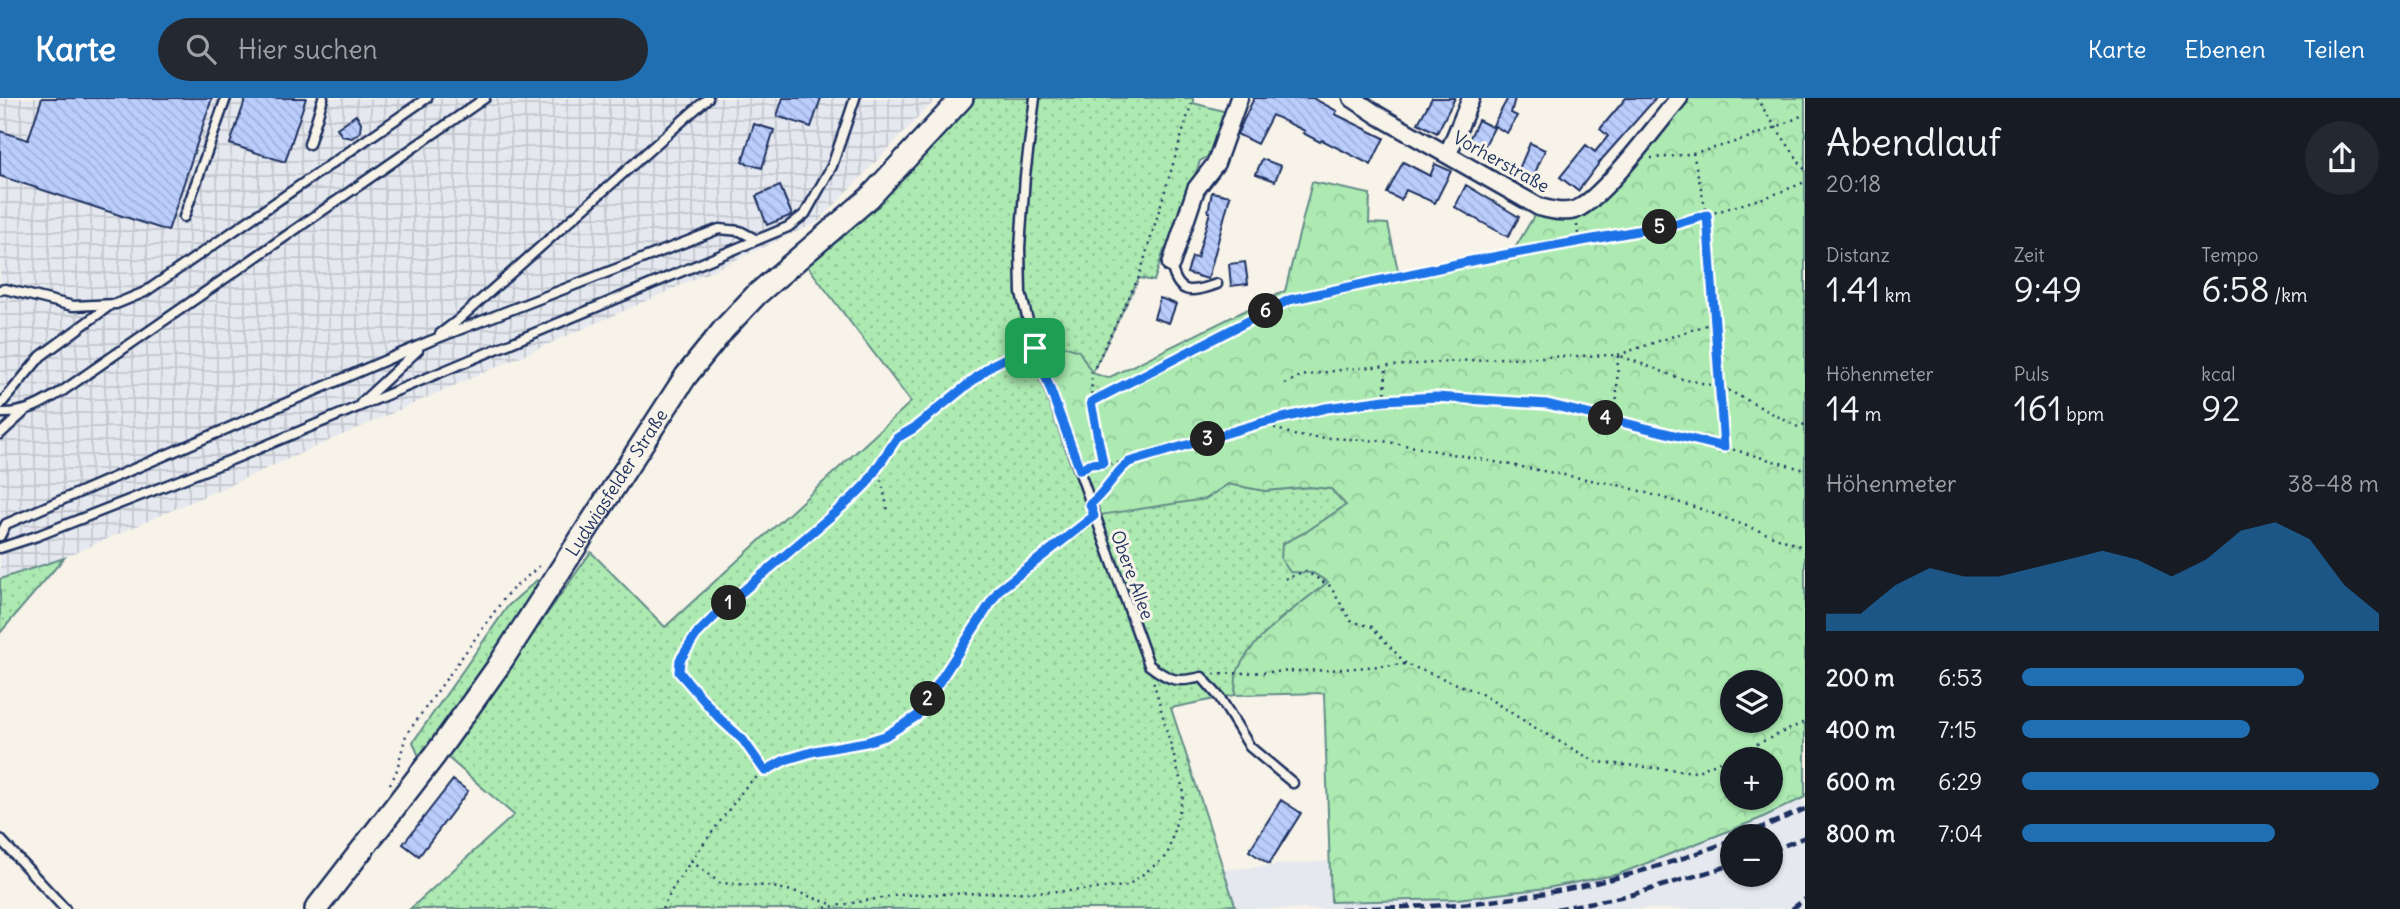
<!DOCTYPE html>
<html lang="de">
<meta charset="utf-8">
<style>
:root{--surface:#171b24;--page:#242831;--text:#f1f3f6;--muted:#9ea1a6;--accent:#1f6fb2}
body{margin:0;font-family:Delius,sans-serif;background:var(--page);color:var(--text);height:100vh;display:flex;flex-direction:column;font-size:26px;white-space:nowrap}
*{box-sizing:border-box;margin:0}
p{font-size:23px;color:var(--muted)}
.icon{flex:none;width:38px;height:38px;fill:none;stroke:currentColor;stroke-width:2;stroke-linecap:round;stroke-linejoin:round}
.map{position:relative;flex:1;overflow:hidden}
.details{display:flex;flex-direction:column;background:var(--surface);width:595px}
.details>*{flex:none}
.fabs{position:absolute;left:1720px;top:572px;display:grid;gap:14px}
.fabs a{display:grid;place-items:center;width:63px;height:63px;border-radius:50%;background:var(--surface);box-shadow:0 2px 5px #0004;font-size:35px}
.pin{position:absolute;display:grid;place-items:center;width:60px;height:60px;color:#fff;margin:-30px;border-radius:14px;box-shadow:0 4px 10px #0006}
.km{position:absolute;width:35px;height:35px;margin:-18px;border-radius:50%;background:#222;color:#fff;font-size:19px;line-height:35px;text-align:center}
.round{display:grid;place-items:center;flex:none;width:74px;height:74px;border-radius:37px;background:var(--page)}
.headline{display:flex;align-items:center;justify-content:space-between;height:119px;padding:0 21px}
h1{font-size:38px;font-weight:600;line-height:52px}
.metrics{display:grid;grid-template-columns:repeat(3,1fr);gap:10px;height:119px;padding:7px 21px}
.metrics div{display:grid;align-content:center}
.metrics b{font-size:35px;font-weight:600}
.metrics small{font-size:19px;font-weight:400}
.metrics p{font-size:19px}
.chart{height:196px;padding:14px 21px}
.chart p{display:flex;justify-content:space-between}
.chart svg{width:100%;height:126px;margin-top:7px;fill:var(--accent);opacity:.7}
ul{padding:0 21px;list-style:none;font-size:23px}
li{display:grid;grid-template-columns:112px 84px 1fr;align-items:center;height:52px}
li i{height:18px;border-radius:9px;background:var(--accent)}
header{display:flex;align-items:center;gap:42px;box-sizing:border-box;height:98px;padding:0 35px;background:var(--accent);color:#fff}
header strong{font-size:33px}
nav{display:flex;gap:38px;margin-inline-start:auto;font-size:24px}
.search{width:490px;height:63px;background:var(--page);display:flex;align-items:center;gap:18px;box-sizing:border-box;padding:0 24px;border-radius:38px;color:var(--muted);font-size:26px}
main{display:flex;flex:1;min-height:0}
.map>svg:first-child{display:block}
.built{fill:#e5e8ee;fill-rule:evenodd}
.industrial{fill:url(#industrial-grid)}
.grass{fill:url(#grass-dots);stroke:#648c88;stroke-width:2}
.forest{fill:url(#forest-crowns);stroke:#648c88;stroke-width:2;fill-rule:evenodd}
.building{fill:url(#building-back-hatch);stroke:#1b2f5e;stroke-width:2}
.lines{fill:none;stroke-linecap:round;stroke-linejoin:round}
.service-casing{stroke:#1b2f5e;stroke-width:13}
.minor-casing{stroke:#1b2f5e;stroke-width:21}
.tertiary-casing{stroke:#1b2f5e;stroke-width:26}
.path{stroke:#1b2f5e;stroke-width:2.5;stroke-dasharray:2 5;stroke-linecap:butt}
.service{stroke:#f7f3e8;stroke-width:8}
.minor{stroke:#f7f3e8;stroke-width:16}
.tertiary{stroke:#f7f3e8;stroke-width:21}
.rail{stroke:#1b2f5e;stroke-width:4.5;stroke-dasharray:10 5;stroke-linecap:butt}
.route-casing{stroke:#fff;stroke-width:14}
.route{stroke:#1a73e8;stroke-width:9}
.labels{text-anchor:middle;stroke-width:6;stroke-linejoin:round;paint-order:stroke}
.street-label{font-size:18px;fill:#1b2f5e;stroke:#f7f3e8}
</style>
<header>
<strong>Karte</strong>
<div class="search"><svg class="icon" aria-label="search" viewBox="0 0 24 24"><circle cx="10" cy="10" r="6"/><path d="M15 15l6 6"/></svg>Hier suchen</div>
<nav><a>Karte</a><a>Ebenen</a><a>Teilen</a></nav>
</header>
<main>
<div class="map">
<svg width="1805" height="811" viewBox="0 0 1805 811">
<defs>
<pattern id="industrial-grid" width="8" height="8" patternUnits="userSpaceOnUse" patternTransform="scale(1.75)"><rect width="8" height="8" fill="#e5e8ee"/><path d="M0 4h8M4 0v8" fill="none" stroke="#c4c7ce"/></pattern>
<pattern id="grass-dots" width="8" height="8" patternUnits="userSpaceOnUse" patternTransform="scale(1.75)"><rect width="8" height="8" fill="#aceab1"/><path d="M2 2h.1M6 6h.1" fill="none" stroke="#93c99b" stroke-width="1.8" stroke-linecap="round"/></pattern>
<pattern id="forest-crowns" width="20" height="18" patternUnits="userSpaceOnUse" patternTransform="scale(1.75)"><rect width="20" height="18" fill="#aceab1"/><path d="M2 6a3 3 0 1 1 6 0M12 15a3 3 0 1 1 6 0" fill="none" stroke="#93c99b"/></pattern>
<pattern id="building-back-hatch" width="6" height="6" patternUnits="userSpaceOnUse" patternTransform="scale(1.75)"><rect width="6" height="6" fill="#bacdfd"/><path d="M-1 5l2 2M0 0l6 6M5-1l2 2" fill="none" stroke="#9fb0db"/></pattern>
</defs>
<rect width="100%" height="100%" fill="#f7f3e8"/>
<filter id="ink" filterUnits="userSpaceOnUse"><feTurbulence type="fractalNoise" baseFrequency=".0143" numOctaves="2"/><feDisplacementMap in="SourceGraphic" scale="14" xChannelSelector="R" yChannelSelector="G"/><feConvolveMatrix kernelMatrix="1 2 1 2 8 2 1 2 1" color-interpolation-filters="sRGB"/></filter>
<g filter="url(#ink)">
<!-- built -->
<path class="built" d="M1805 668V811H853L1208 773 1679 733 1771 700ZM1732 738H1771V777H1732Z"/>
<!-- industrial -->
<path class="industrial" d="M0 0H937L818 124 655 199 64 460 0 481Z"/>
<!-- grass -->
<path class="grass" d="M975 0H1193V5L1227 14 1214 55 1200 63 1173 145 1164 152 1154 183 1139 180 1092 275 1061 247 1205 401 1228 386 1265 393 1310 389 1331 391 1346 407 1306 434 1282 446 1313 475 1329 484 1280 521 1237 575 1235 597 1171 610 1235 807 1164 811H410L514 717 446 658 591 454 665 529 911 304 806 166 869 112 904 78Z
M64 460 0 535V481Z
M537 482 544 486 422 666 413 644 508 508Z"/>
<!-- forest -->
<path class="forest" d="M1689 0H1805V699L1759 721 1619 776 1547 790 1457 801 1331 804 1324 595 1235 597C1236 590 1235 581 1237 575 1249 540 1301 506 1328 484L1313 475 1290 474 1281 461 1282 446 1306 434 1346 407 1331 391 1310 389 1265 393 1228 386 1205 401 1094 418 1037 261 1045 257 1047 252 1061 247 1079 253 1092 275 1108 280 1285 193 1312 84 1370 96 1369 125 1388 126 1399 177 1512 155 1537 113C1551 116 1565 122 1579 118 1604 110 1668 24 1689 0ZM1732 584H1771V623H1732ZM1732 662H1771V700H1732Z"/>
<!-- building -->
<path class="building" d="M42 0H212L168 133 0 78V33L28 42Z
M246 0H306L285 64 230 46Z
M783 0H821L811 29 777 18Z
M1254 0H1313L1337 13 1335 16 1384 40 1371 67 1322 42 1320 44 1303 35 1305 33 1272 17 1257 46 1237 36Z
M1432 0H1455L1437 35 1418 25Z
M1508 0H1515L1511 15 1517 18 1507 35 1493 27Z
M1626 0H1656L1603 60 1578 93 1560 79 1586 47 1595 54 1608 38 1600 31Z
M356 17 361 24 360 34 352 40 342 38 337 30Z
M1478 22 1494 30 1483 51 1468 44Z
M754 26 774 32 762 70 742 64Z
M1530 45 1545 52 1531 84 1516 78Z
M1262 61 1281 68 1275 83 1256 76Z
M1403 64 1430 78 1435 66 1451 73 1435 105 1406 92 1401 102 1387 95Z
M1466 87 1519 119 1508 139 1455 109Z
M780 88 792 117 767 127 756 98Z
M1212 94 1230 98 1208 181 1187 175 1192 159 1197 160 1210 114H1208Z
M1245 164 1248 186 1231 188 1229 166Z
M1160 200 1176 206 1169 225 1154 220Z
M453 682 468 693 419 758 403 746Z
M1281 702 1301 715 1269 766 1249 753Z"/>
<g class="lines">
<!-- service casing -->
<g class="service-casing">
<path id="service" d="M1035 0 1025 78 1020 150 1021 195 1035 250 1149 567C1170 583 1177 585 1202 579L1220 600 1250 649 1293 685
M309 46 323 0
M184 119 226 0
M1171 166C1178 198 1190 195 1217 186
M0 192 5 191 73 208 116 206 145 194 427 0
M440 236 457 223 708 0
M361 305 418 252
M0 307 41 258 109 208
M0 315C26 316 43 305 64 292L485 0
M0 336 24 314
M0 438 6 426 430 243 719 131 740 133 757 142
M0 450 37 438 231 362 788 129 805 116 832 68 855 0
M0 741 65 811"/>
</g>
<!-- minor casing -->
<g class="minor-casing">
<path id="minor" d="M1352 0 1379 18 1539 109C1551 112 1565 116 1577 111 1603 100 1658 25 1679 0
M1448 56 1471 0
M1171 166 1196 91 1216 65 1239 0"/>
</g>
<!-- tertiary casing -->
<g class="tertiary-casing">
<g id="tertiary">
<path id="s1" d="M316 811 435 657 497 570 686 278 724 231 756 197 869 100 962 0"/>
</g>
</g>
<!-- path -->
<path class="path" d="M1756 0 1805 72
M1693 55 1707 117 1724 349
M1651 60C1698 59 1763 37 1805 16
M1577 127 1579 145
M1285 286 1301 278 1347 271 1502 260 1618 257 1715 224
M1385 302 1386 269
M1091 305 1289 202 1471 163 1676 126 1773 97 1805 84
M1616 323 1618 257 1682 281 1722 289 1798 329 1805 326
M1261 325 1297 338 1383 343 1623 388 1701 411 1805 450
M1103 365 1091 305 1092 275 1139 179 1193 0
M1089 367 1129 364 1261 325 1326 310 1385 302 1436 299 1547 306 1724 349 1805 372
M880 368V377L888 413
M1100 399 1119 372 1129 364
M1285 481 1305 473 1330 488 1351 523 1372 529 1406 566
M1214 576 1330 572 1406 566 1480 595 1537 631 1596 664 1696 674 1805 624
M765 673 743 642 720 621 679 574 680 562 696 537 722 511 851 401 867 385 897 339 914 330 992 267 1025 251
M390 686 396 675 406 637 508 495 543 465
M691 763 720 785 768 788 797 794 834 807
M662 811 674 788 691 763 747 687 763 674 785 662 815 653 885 638 917 618 999 492 1086 424
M818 811 899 797 1070 793 1127 788 1167 758 1184 695 1153 582"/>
<!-- service -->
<use href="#service" class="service"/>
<!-- minor -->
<use href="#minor" class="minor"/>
<!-- tertiary -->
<use href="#tertiary" class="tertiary"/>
<!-- rail -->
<path class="rail" d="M1742 738 1805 711
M1771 753 1805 739
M1341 811C1396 809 1451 809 1506 801 1584 791 1659 771 1732 742
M1556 811 1631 797 1732 767
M1792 811 1805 801"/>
</g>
</g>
<g class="lines" filter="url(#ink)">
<!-- route casing -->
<g class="route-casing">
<path id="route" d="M1707 117 1724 349 1547 306 1436 299 1385 302 1326 310 1261 325 1129 364C1113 376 1106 394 1090 406L1094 418 999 492 917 618 885 638 866 644 815 653 785 662 765 673 743 642 720 621 679 574 680 562 696 537 722 511 851 401 867 385 897 340 914 330 992 267 1024 251 1035 250 1080 372 1089 366 1103 365 1091 304 1289 202 1471 163 1676 126Z"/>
</g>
<!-- route -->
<use href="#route" class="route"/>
</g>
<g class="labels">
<!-- street labels -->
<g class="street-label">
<text transform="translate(1501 64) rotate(29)" y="6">Vorherstraße</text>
<text dy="6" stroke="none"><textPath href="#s1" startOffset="522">Ludwigsfelder Straße</textPath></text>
<text transform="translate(1132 477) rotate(70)" y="6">Obere Allee</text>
</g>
</g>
</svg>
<div class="fabs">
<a><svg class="icon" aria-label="layers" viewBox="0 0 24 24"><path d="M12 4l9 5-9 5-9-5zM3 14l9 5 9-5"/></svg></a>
<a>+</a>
<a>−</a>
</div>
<div class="pin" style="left:1035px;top:250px;background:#1e9e55"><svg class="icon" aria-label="arrive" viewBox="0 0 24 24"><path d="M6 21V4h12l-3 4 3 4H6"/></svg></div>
<b class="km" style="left:729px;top:505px">1</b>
<b class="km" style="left:928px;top:601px">2</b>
<b class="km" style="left:1208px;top:341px">3</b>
<b class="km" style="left:1606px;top:320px">4</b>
<b class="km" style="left:1660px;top:129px">5</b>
<b class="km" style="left:1266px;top:213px">6</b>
</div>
<section class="details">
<div class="headline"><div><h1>Abendlauf</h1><p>20:18</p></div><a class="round"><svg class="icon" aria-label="share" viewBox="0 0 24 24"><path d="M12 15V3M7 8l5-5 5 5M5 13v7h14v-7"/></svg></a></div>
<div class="metrics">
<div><p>Distanz</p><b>1.41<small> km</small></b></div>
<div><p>Zeit</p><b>9:49</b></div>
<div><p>Tempo</p><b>6:58<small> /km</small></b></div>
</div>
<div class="metrics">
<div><p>Höhenmeter</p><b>14<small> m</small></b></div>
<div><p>Puls</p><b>161<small> bpm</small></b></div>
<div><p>kcal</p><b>92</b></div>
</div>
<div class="chart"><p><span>Höhenmeter</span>38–48 m</p>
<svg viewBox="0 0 160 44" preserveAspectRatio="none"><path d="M0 44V38L10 38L20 28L30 22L40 25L50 25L60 22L70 19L80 16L90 19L100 25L110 19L120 9L130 6L140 12L150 28L160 38V44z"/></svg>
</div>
<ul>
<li><b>200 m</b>6:53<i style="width:79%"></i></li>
<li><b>400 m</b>7:15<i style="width:64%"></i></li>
<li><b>600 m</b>6:29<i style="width:100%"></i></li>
<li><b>800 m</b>7:04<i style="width:71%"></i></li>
</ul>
</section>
</main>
